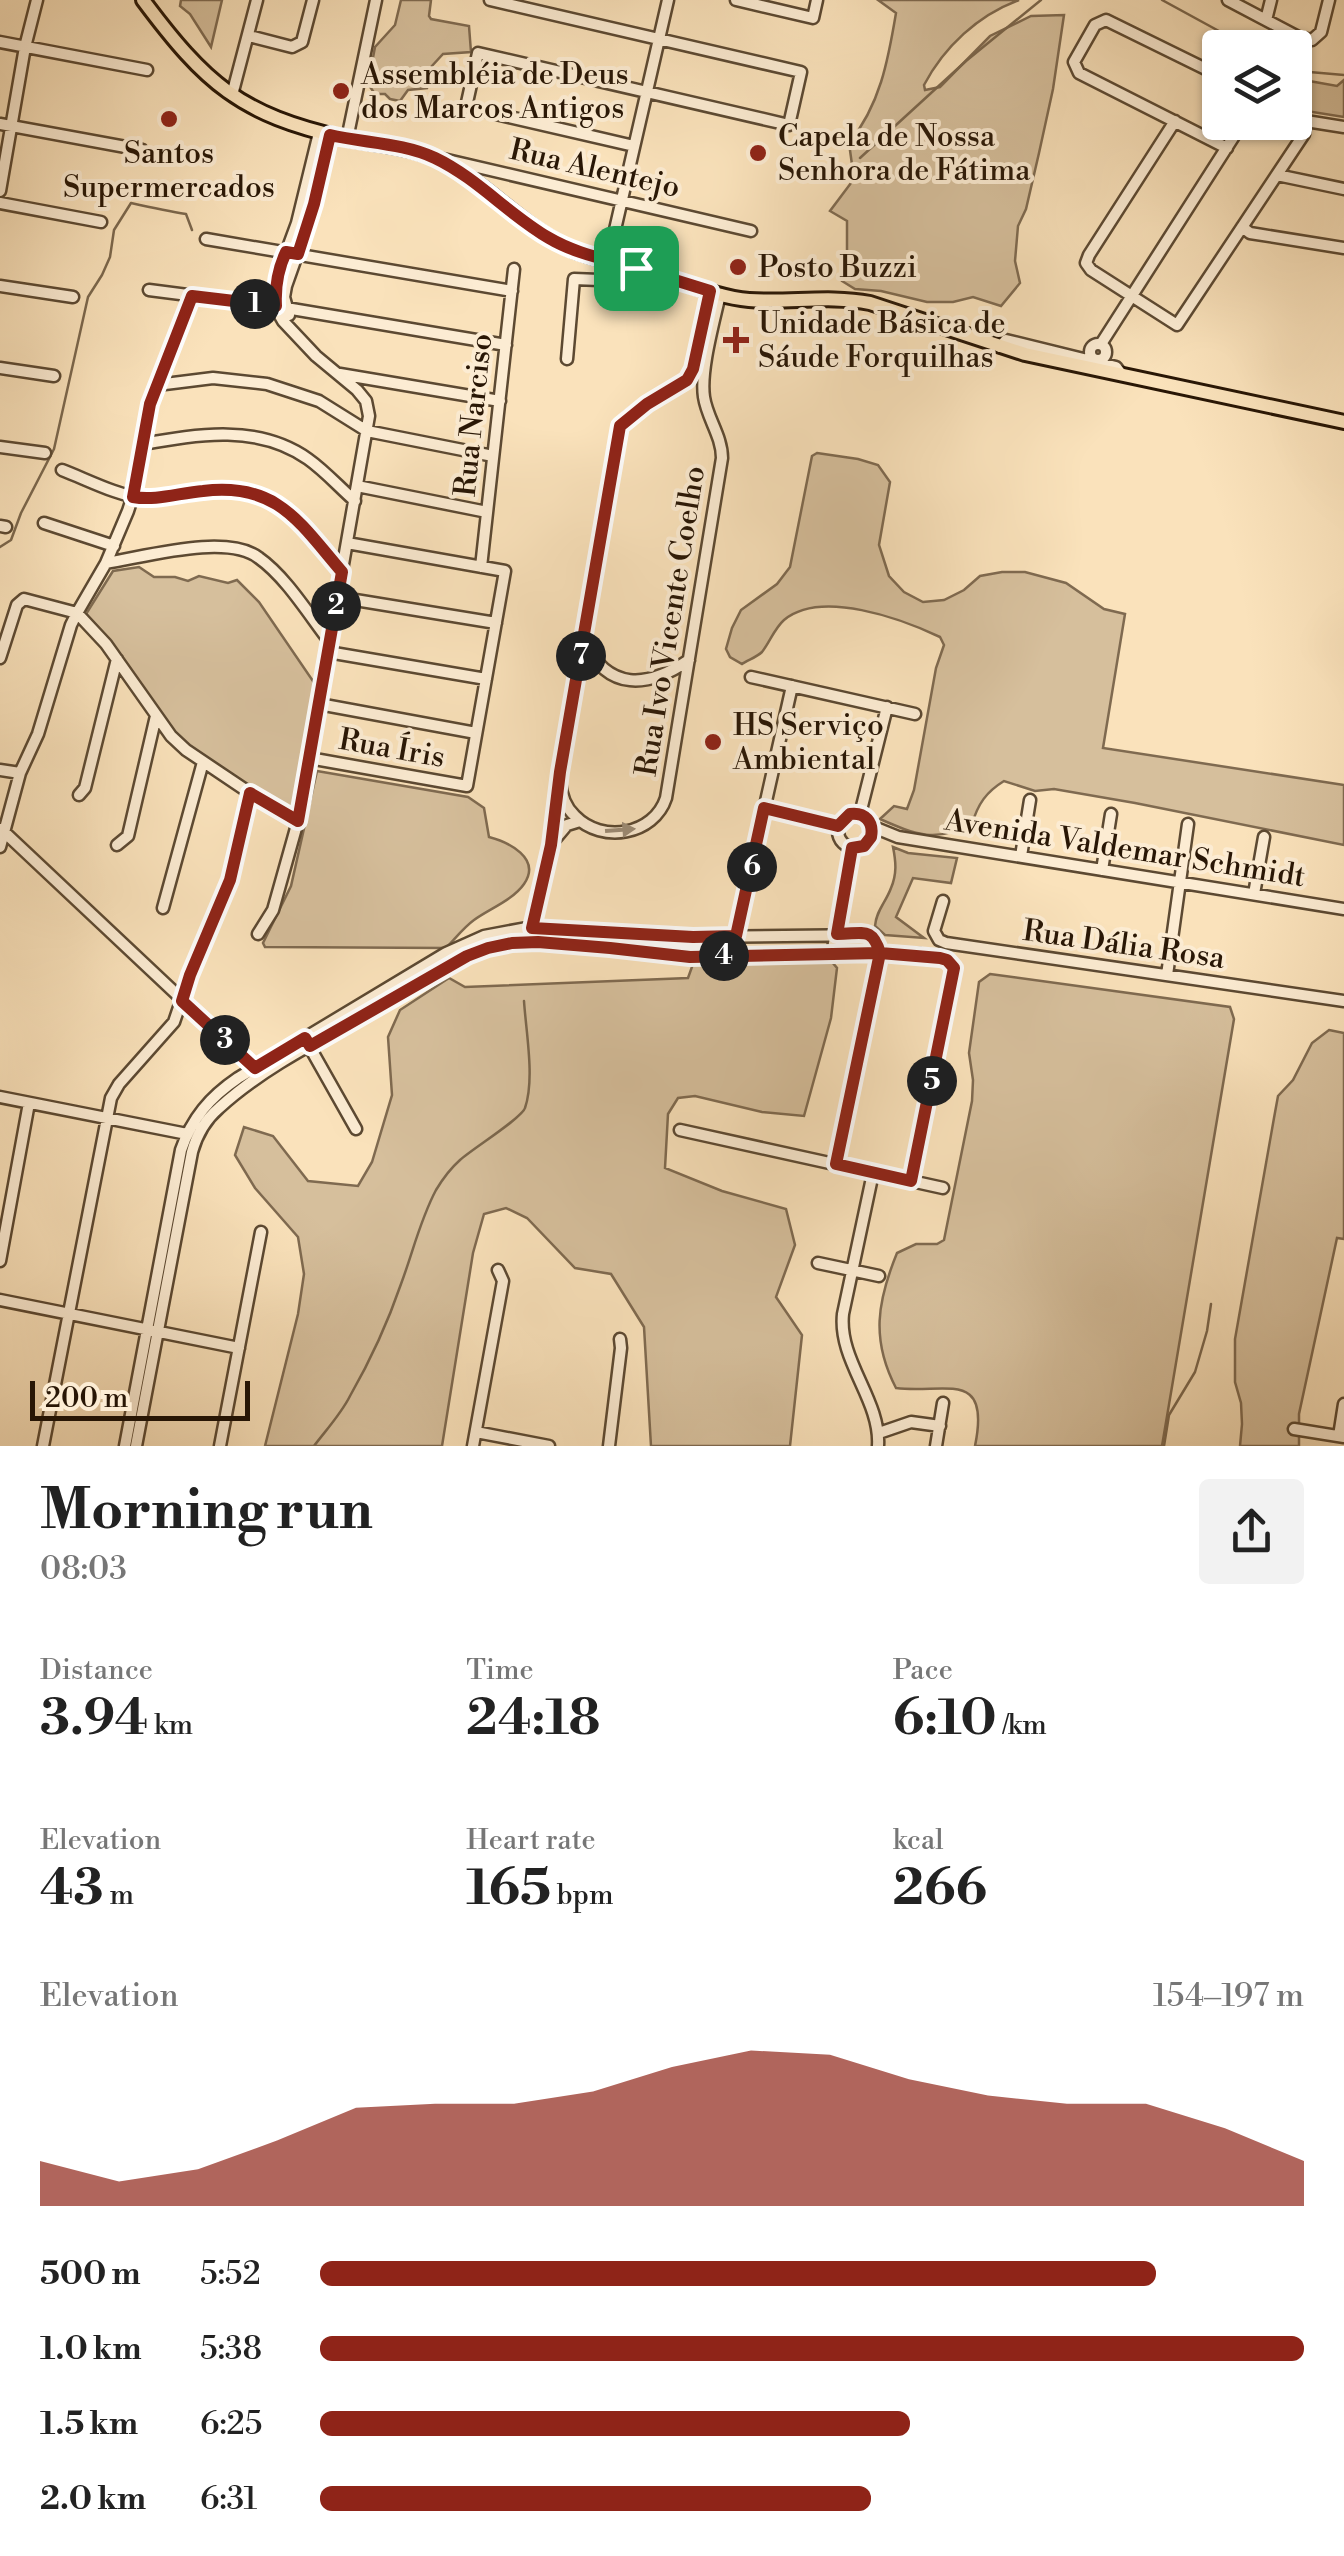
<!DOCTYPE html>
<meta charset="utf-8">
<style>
:root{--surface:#fff;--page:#f2f2f2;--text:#222;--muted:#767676;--accent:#8f2418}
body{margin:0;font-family:"Libre Bodoni",serif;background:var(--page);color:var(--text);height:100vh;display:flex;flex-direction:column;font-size:38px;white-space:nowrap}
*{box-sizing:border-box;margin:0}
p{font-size:32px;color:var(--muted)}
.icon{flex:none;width:55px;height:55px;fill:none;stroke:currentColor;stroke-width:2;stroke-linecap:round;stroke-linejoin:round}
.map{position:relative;height:1446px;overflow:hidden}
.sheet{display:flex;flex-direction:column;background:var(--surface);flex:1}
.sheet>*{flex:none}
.controls{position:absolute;left:1202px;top:30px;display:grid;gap:20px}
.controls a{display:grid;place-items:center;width:110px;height:110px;border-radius:10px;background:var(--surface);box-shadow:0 2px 8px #0004;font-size:50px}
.scale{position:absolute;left:30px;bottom:25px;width:220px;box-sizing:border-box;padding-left:10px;border:5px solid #281605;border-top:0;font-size:28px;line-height:35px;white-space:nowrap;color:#281605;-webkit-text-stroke:8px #fcecd3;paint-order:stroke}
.pin{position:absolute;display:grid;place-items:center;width:85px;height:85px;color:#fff;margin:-42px;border-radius:20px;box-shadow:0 5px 15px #0006}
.km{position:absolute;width:50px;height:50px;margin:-25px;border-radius:50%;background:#222;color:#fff;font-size:28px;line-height:50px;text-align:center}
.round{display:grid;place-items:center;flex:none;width:105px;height:105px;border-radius:10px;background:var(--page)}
.head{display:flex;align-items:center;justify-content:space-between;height:170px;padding:0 40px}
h1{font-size:55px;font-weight:700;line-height:75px}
.metrics{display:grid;grid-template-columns:repeat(3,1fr);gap:15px;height:170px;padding:10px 40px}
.metrics div{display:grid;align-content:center}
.metrics b{font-size:50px;font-weight:700}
.metrics small{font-size:28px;font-weight:400}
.metrics p{font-size:28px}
.chart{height:280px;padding:20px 40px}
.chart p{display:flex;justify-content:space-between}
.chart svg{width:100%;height:180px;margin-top:10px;fill:var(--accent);opacity:.7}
ul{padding:0 40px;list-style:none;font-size:32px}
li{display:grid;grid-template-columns:160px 120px 1fr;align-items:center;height:75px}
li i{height:25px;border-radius:12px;background:var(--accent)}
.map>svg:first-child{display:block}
.green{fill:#d6bf9c;stroke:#7f6a50;stroke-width:2.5}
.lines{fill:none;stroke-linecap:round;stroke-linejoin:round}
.stream{stroke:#7b674d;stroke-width:2.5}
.minor-casing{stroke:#5c4932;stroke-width:15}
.major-casing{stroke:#281605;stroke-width:18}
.minor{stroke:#fcecd3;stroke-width:10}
.major{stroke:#fae2bb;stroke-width:12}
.oneway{fill:#9d8c76}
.route-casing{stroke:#fff;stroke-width:20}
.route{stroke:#8f2418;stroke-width:12}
.poi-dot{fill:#8f2418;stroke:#fcecd3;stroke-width:4}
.labels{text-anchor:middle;stroke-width:8;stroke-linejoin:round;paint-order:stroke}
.poi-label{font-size:30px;fill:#281605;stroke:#fcecd3;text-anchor:start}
.street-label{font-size:30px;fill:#281605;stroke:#fcecd3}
</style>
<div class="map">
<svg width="1344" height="1446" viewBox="0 0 1344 1446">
<rect width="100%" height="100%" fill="#fae2bb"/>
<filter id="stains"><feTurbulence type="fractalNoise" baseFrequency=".002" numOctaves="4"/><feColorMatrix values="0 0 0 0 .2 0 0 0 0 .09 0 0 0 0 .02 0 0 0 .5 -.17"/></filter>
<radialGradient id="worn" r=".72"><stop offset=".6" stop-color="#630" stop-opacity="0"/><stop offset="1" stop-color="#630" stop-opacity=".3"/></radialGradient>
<!-- green -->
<path class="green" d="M181 0H222L211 47 190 14 180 6Z
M401 0H431L429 16 431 19 469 26 471 52 443 54 431 67 427 88 408 90 400 101 390 99 385 94H375L368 84 375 47 395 25Z
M878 0H1019C978 15 944 47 924 85L925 90 940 87 990 36 1031 16 1064 15 1053 89 1039 153 1026 209 1018 226 1015 261 1020 283 1001 306 973 297 953 302H927L881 291 855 289 842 281 847 261V221L830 211 854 179 849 143C880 105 888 61 896 13Z
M1344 80V117L1300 110 1309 81 1337 86Z
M817 453 858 459 878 465 890 482 879 545 889 576 904 592 923 602 944 600 964 590 980 576 1002 572H1025L1066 583 1104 609 1125 614 1103 748 1344 785V845L1135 803 1054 789 1035 791 1004 781C986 792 978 804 972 824 936 843 916 835 880 819L894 806 907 809 914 790 936 668 944 645 940 637C902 619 821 589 784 620 774 629 770 642 762 652 757 657 748 660 742 664L730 657 726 649 732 628 741 610 777 584 790 567 812 456Z
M139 567 154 577H175L188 581 199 576 228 583 237 580 259 602 315 684 294 808C259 796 201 760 175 733 142 699 122 651 86 614L113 571Z
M317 771 468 797 484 808 489 837C508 842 542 858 524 884 513 900 489 909 474 920 463 928 455 939 446 948L265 947 263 943 291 886Z
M893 847 908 853 957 858 951 883 913 878 896 917 924 938 885 935 875 926C876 911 886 902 891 888 897 874 896 862 893 847Z
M832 962 837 968 831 1018 804 1116 762 1112 695 1096 678 1098 668 1114 665 1168 722 1191 786 1209 795 1245 776 1297 802 1335 790 1446H651L644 1327 611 1274 575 1268 527 1218 506 1208 484 1214 473 1253 442 1446H265L298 1314 304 1274 298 1237 255 1188 235 1155 244 1127 273 1136 308 1181 358 1186 372 1162 392 1095 388 1037 400 1010 449 978 465 987 688 978 693 964Z
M990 974 1230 1007 1234 1019 1162 1446H975C991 1368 945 1394 896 1388 871 1340 877 1302 897 1253L916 1244H937L944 1240 972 1101 973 1080 969 1053 979 982Z
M1329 1030 1344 1033V1239L1337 1238 1299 1414V1446H1240L1242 1424 1241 1403 1235 1382V1339L1274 1118 1278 1096 1293 1080 1312 1043Z"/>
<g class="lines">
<!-- stream -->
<path class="stream" d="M1162 0 1250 48
M1298 71 1344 75
M860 158 966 61 1041 0
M0 547 11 540 21 513 54 449 88 297 102 275 110 257 114 230 131 203C149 207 167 211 186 214L192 230
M314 1446C326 1430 341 1414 350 1396 370 1361 388 1322 401 1284 413 1252 420 1220 436 1190 442 1180 451 1168 460 1160 472 1149 522 1118 525 1108 535 1079 526 1032 524 1001
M1164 1446 1169 1415 1195 1372 1207 1331 1211 1304"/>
<!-- minor casing -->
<g class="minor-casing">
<path id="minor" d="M490 0 801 72 789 125 478 53 466 107 634 146
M736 0 813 18 817 0
M1228 0 1298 37 1312 40 1321 32 1329 0
M1266 20 1271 0
M249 36 292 47 302 42 313 0
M0 42 147 70
M1220 76 1106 20 1095 25 1074 62 1079 73 1227 148
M232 95 257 0
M1295 115 1306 121 1344 127
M1175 121 1089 255 1086 263 1091 270 1177 325 1304 134 1306 121
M0 124 142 150
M347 139 376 0
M443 159 751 231
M1277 175 1344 189
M0 191 25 47 37 0
M0 203 101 222
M1242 227 1250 233 1344 248
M206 239 512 291
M608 260 668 0
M0 286 73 297
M149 290 274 306 506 345
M710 291 691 374C675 396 630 404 619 429 615 439 614 452 612 462L560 781C561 794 565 807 575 816 602 844 654 835 666 798L722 458C722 436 707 418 704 397 700 370 714 322 720 294
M192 296 150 404 137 483 128 511 106 563 77 613 106 644 171 736 186 750 250 793 298 821
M289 315 284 297 286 286 309 221 330 135
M1090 352a8 8 0 1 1 16 0a8 8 0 1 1-16 0Z
M1101 344 1243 122
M1000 347 1006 340 1116 367 1122 375
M567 359 574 279 625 281 632 278 636 268
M0 368 54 376
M340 374 500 401
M157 385 213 378 267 384 319 401 367 431 493 456
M143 444C198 434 259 424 308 459 325 471 339 487 355 501
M0 447 45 453
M62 470C86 479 118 496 143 498 162 500 184 493 204 491 278 483 299 522 342 572
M357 486 487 512
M44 523 114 546
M0 526 6 527
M106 563C145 557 227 533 259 558 286 577 309 615 330 642
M481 567 514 269
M337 597 496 623
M584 641C608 692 648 688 689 660
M328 652 486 679
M0 658 17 605 24 599 77 613 71 625 38 734 20 773 0 847
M751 677 915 714
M319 704 476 733
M309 758 467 786 505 571 347 543
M0 770 20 773
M79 795 85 788 117 659
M765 809 838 825
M838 831a17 17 0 1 1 34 0a17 17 0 1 1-34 0Z
M860 814 887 707
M871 826 898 837 1344 909
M1 829 255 1068
M551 844 567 825 580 821
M117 845 128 836 156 716
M1021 856 1030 800
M1102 870 1111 814
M1254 894 1264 837
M943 901 934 931 939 940 946 943 1344 1001
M163 908 203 762
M532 927 551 845 558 791
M258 934 273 910 298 821 369 416 366 401 357 390 316 356 283 321 275 307V295L279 272 297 223 319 133
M832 954 852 848
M731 956 792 686
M1167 975 1188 824
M308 1044 356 1129
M0 1097 187 1134
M680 1130 943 1188
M873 1173 843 1314C838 1361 881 1400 878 1446
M0 1261 29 1103
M818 1263 879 1276
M0 1300 239 1348
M1294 1429 1344 1437
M476 1432 549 1446
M879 1433 911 1422 940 1426
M1339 1436 1344 1404
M43 1446 111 1098 119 1084 174 1022 190 975 230 880 250 793
M125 1446 181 1150C192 1118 210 1097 238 1078L446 953 484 936 532 927 693 937 874 935 880 953 836 1164
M136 1446 192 1152C197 1134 205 1120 219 1108 267 1064 330 1035 386 1003 422 982 460 953 501 945 560 932 630 955 690 957 728 958 766 956 804 955 829 954 932 949 948 960 953 964 953 968 954 973L911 1181
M220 1446 261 1232
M473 1446 503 1281 498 1270
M609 1446 621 1348 620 1339
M936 1446 943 1403"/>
</g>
<!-- major casing -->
<g class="major-casing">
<path id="major" d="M143 0C205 83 240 115 344 138 373 144 405 146 433 157 484 179 521 228 573 250 598 260 627 265 653 273 685 282 716 297 749 300 789 303 830 295 870 303L1025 354 1344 422"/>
</g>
<!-- minor -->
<use href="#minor" class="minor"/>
<!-- major -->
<use href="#major" class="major"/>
</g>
<!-- one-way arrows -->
<defs><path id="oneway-solid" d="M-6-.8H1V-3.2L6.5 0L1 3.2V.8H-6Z" transform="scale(2.5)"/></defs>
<use class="oneway" href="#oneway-solid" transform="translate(620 830) rotate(-4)"/>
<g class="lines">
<!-- route casing -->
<g class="route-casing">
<path id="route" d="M636 268C606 259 576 254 549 238 509 215 477 178 435 158 404 143 364 143 330 135L314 204 298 254 286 252C278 269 275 288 276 306L192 296 150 404 133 497C156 501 179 493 203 491 277 482 299 522 342 572L298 821 250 793 230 880 190 975 182 1001 255 1068 305 1038 310 1046 467 956 488 948 512 943 538 942 610 948 690 957 880 953 836 1164 911 1181 954 968 947 960 940 958 880 953C872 926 863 934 837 934L852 848 864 846 871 837C874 822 865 812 850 814L838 826 764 808 736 936 693 937 532 928 551 845 560 772 620 426 647 404 687 380 693 369 710 291 636 268"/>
</g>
<!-- route -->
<use href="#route" class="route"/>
</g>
<!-- markers -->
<g class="poi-dot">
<circle cx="341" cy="91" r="10"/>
<circle cx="169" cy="119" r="10"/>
<circle cx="758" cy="153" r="10"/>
<circle cx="738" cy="267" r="10"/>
<path d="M731 325h10v10h10v10h-10v10h-10v-10h-10v-10h10z"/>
<circle cx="713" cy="742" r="10"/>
</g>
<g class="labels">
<!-- poi labels -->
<g class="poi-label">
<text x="361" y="84">Assembléia de Deus<tspan x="361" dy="34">dos Marcos Antigos</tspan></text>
<text x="778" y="146">Capela de Nossa<tspan x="778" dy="34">Senhora de Fátima</tspan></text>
<text x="169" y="163" text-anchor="middle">Santos<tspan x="169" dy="34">Supermercados</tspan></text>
<text x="758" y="277">Posto Buzzi</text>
<text x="758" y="333">Unidade Básica de<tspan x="758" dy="34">Sáude Forquilhas</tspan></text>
<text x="733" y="735">HS Serviço<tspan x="733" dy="34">Ambiental</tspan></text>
</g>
<!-- street labels -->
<g class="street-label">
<text transform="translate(595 168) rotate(13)" y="10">Rua Alentejo</text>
<text transform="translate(473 415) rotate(-84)" y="10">Rua Narciso</text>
<text transform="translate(670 621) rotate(-81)" y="10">Rua Ivo Vicente Coelho</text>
<text transform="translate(392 748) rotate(10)" y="10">Rua Íris</text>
<text transform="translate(1125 848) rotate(9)" y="10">Avenida Valdemar Schmidt</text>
<text transform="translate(1124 944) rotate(8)" y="10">Rua Dália Rosa</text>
</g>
</g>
<rect width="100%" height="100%" filter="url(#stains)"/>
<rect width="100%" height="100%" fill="url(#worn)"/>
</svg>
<div class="controls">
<a><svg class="icon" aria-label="layers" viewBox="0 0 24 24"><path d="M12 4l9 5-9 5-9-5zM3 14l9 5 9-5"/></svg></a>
</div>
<div class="scale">200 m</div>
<div class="pin" style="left:636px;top:268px;background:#1e9e55"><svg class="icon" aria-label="arrive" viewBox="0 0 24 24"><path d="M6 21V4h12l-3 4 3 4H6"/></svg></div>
<b class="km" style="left:255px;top:304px">1</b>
<b class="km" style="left:336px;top:606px">2</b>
<b class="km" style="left:225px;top:1040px">3</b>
<b class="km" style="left:724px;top:956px">4</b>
<b class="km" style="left:932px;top:1081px">5</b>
<b class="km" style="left:752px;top:867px">6</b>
<b class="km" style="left:581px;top:656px">7</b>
</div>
<section class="sheet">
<div class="head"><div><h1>Morning run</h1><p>08:03</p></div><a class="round"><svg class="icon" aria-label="share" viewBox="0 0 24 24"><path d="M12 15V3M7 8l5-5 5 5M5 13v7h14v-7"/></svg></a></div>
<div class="metrics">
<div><p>Distance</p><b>3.94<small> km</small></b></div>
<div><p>Time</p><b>24:18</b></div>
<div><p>Pace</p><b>6:10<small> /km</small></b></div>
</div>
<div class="metrics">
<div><p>Elevation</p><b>43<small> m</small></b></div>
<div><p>Heart rate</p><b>165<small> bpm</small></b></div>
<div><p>kcal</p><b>266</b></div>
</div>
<div class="chart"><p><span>Elevation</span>154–197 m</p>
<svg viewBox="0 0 160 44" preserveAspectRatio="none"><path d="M0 44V33L10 38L20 35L30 28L40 20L50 19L60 19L70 16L80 10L90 6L100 7L110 13L120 17L130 19L140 19L150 25L160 33V44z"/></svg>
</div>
<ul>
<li><b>500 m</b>5:52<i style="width:85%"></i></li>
<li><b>1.0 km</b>5:38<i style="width:100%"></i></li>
<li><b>1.5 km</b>6:25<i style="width:60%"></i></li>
<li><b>2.0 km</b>6:31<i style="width:56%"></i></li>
</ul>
</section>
